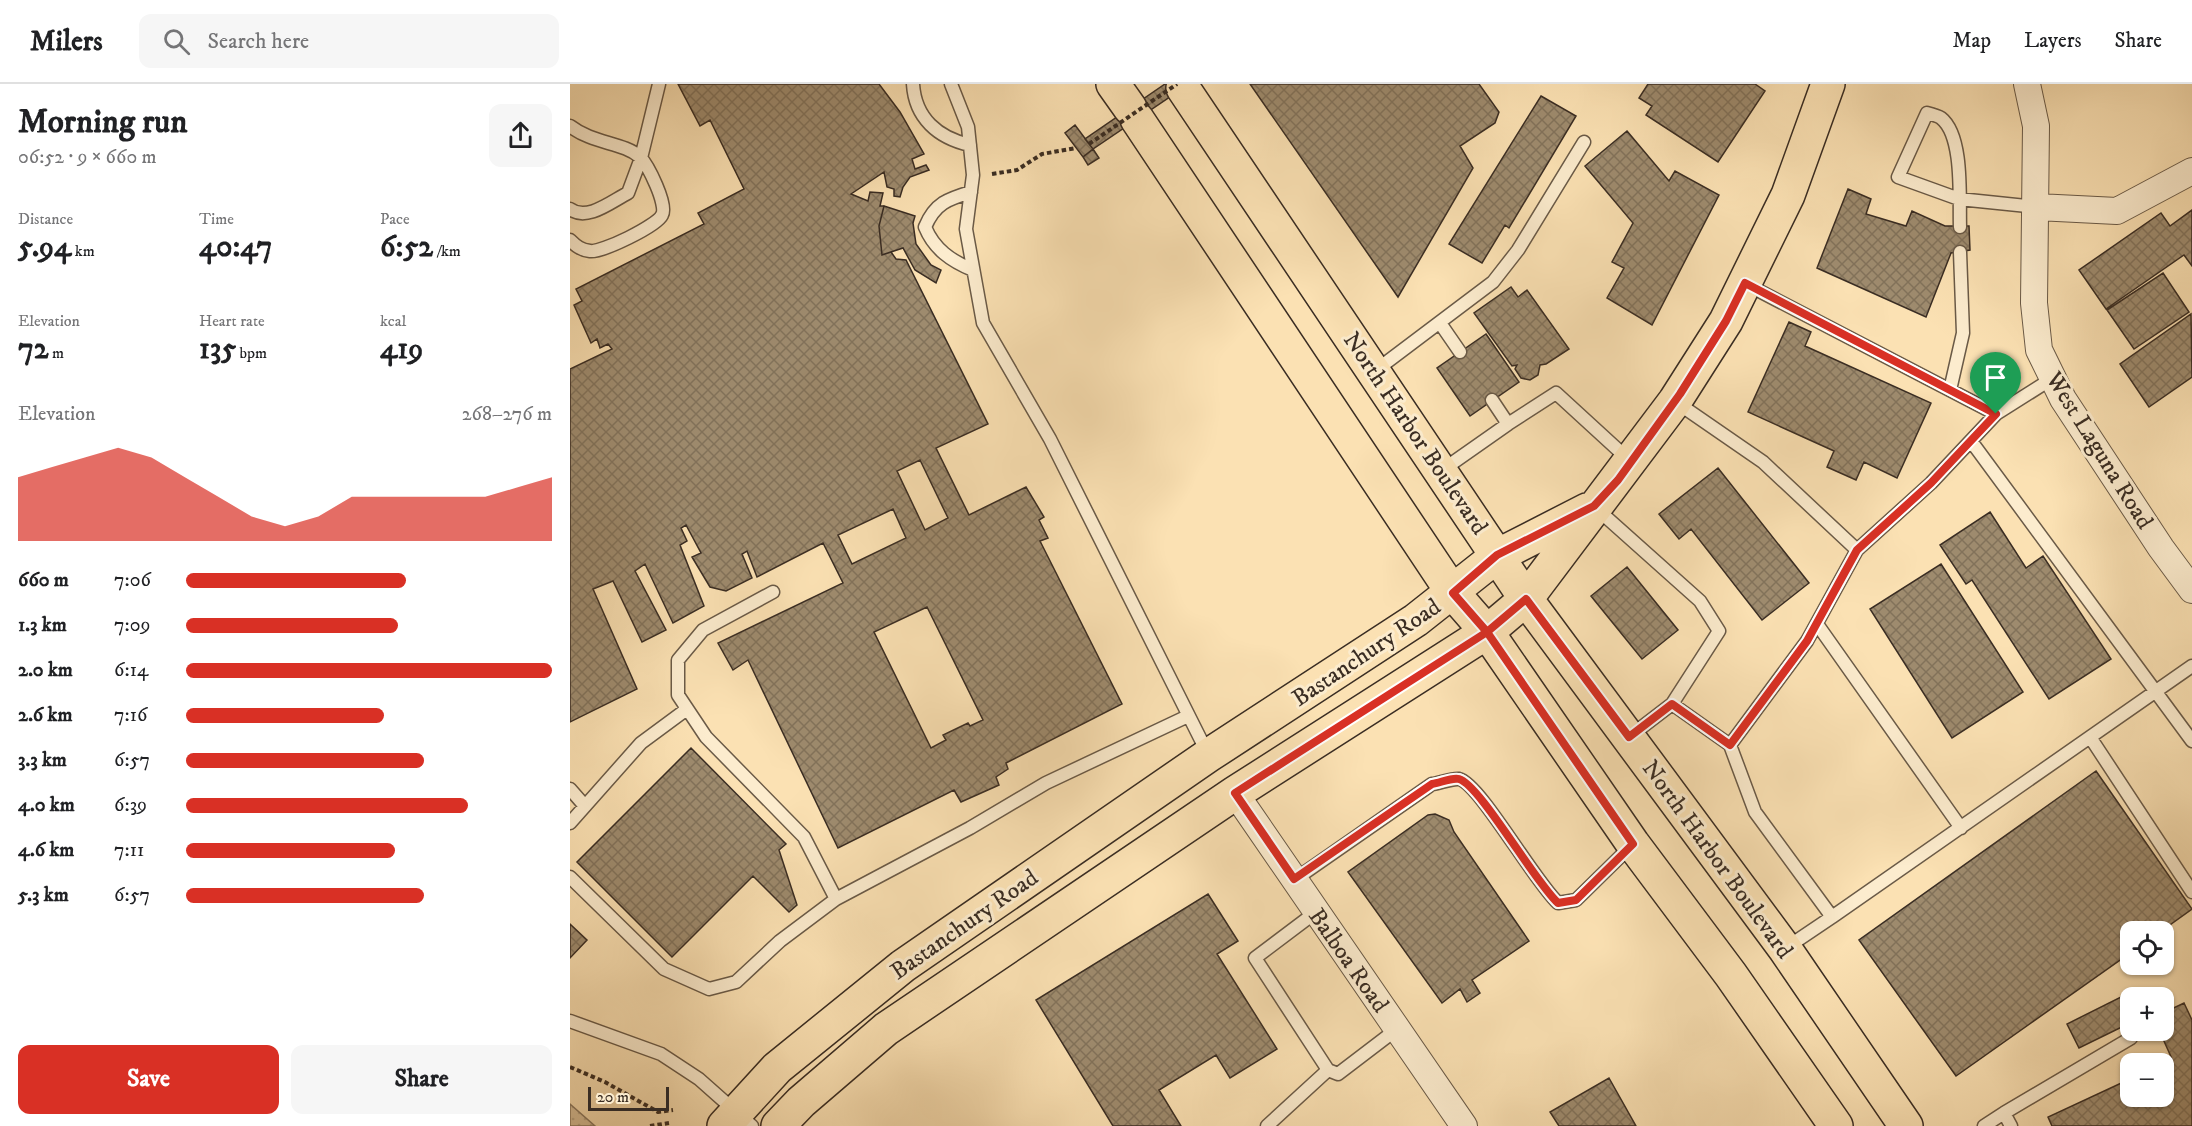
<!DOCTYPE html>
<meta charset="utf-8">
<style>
:root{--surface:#fff;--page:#f6f6f6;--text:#202124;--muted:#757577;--line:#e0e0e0;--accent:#d93025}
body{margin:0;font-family:"IM FELL DW Pica",serif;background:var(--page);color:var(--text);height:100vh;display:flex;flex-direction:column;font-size:22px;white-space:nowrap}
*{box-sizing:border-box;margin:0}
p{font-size:20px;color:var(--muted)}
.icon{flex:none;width:33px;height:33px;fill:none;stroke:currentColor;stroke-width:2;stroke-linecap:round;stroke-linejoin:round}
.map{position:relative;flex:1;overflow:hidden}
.sheet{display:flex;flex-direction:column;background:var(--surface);width:570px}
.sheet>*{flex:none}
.tools{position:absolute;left:1550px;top:837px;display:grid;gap:12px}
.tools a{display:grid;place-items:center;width:54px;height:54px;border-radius:12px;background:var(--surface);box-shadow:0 2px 4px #0004;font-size:30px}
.scale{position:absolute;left:18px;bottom:15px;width:81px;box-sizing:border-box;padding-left:6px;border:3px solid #3a2d23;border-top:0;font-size:16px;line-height:21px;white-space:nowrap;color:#3a2d23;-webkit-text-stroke:4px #fcecce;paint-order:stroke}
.pin{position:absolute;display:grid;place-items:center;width:51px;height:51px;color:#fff;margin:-62px -26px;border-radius:50% 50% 50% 0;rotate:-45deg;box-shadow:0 0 6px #0007}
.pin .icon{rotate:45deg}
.round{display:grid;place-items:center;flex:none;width:63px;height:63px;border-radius:12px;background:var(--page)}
.headline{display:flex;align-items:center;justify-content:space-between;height:102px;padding:0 18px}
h1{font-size:33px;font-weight:800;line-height:45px}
.figures{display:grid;grid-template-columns:repeat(3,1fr);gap:9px;height:102px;padding:6px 18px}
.figures div{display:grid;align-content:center}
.figures b{font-size:30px;font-weight:800}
.figures small{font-size:16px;font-weight:400}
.figures p{font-size:16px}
.chart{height:168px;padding:12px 18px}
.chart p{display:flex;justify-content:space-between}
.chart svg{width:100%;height:108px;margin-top:6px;fill:var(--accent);opacity:.7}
.action{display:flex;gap:12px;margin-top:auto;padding:12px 18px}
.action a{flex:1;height:69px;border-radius:12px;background:var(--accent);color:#fff;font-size:24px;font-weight:800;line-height:69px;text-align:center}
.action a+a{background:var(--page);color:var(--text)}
ul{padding:0 18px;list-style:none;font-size:20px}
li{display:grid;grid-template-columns:96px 72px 1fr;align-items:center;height:45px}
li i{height:15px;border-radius:8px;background:var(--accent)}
header{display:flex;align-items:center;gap:36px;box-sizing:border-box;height:84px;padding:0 30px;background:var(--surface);border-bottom:2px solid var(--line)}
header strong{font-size:28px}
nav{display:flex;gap:33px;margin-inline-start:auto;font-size:21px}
.search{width:420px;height:54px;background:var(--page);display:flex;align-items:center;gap:15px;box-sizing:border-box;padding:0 21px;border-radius:12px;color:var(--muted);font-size:22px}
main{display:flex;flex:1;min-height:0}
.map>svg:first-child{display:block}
.park{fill:url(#park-dots);stroke:#8a785f;stroke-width:1.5}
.building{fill:url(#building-cross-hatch);stroke:#3a2d23;stroke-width:1.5;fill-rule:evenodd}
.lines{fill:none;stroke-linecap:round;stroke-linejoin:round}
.lane-casing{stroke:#6a5a47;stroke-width:15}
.street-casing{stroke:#6a5a47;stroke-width:28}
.primary-casing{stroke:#3a2d23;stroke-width:36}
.path{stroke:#3a2d23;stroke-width:4;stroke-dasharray:4.5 3;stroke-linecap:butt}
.lane{stroke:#fcecce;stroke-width:12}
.street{stroke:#fcecce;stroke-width:26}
.primary{stroke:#fbe1b3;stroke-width:33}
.path-bridge{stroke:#3a2d23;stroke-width:4;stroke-dasharray:4.5 3;stroke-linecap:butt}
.route-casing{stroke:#fff;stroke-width:12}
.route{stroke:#d93025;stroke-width:8}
.labels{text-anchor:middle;stroke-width:6;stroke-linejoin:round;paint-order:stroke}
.street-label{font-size:24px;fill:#3a2d23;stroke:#fcecce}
</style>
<header>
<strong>Milers</strong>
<div class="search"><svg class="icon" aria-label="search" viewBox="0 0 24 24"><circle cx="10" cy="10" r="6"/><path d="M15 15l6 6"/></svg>Search here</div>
<nav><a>Map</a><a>Layers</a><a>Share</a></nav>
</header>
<main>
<section class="sheet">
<div class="headline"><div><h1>Morning run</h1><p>06:52 · 9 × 660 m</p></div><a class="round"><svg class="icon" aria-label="share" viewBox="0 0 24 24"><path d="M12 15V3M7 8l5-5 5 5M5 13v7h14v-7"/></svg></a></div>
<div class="figures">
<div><p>Distance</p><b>5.94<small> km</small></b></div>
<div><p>Time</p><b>40:47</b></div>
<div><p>Pace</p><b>6:52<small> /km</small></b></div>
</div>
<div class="figures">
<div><p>Elevation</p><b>72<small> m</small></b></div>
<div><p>Heart rate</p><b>135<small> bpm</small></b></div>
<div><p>kcal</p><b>419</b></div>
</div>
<div class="chart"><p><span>Elevation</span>268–276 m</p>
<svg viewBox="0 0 160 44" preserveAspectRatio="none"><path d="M0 44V18L10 14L20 10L30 6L40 10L50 18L60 26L70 34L80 38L90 34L100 26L110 26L120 26L130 26L140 26L150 22L160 18V44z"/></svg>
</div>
<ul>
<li><b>660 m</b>7:06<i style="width:60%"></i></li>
<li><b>1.3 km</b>7:09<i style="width:58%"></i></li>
<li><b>2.0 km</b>6:14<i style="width:100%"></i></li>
<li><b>2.6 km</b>7:16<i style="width:54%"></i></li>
<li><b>3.3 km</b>6:57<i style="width:65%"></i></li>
<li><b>4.0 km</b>6:39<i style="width:77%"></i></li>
<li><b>4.6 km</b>7:11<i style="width:57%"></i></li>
<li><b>5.3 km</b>6:57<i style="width:65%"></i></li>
</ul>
<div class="action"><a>Save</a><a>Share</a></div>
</section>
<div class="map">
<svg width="1622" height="1042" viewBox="0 0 1622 1042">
<defs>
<pattern id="park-dots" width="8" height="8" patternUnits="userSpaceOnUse" patternTransform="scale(1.5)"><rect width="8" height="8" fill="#dac29b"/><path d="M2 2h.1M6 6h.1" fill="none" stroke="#bca785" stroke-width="1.8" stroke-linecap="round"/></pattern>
<pattern id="building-cross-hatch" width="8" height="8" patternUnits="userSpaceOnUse" patternTransform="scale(1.5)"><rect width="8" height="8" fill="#9e8b6e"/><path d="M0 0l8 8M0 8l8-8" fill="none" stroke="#82725a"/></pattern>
</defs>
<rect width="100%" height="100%" fill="#fbe1b3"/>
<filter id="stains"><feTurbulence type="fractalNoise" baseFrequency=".00333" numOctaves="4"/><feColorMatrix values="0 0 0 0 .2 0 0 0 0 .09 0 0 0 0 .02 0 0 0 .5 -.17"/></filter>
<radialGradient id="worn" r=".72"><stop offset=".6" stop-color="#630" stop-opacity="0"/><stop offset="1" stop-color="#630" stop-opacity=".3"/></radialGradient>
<!-- park -->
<path class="park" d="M0 1020 25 1042H0Z"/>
<!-- building -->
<path class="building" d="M108 0H309L330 28 354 70 342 75 345 85 356 81 359 86 340 93 333 103 330 113 324 112V105L317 103 314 88 281 110 298 117 300 108 313 109 310 122H314L309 142 312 171 321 168 326 175 336 176 418 340 366 364 399 431 456 403 474 433 469 436 478 454 470 457 552 620 436 679 438 685 426 693 429 701 391 718 384 706 268 764 178 576 163 586 148 559 273 499 253 459 187 493 177 467 172 470 182 494 156 507 140 503 122 473 131 469 116 441 111 444 117 457 110 461 134 522 103 539 75 480 65 487 96 546 72 558 43 497 23 505 67 605 0 638V285L42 265 38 260 30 264 27 255 21 259 4 221 12 217 6 205 134 140 128 129 174 105 140 36 130 42ZM350 376 378 434 355 446 327 387ZM323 425 336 454 282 480 268 451ZM357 523 413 636 400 642 398 639 373 651 376 656 361 664 304 548Z
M595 0H619L523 65 515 55Z
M680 0H909L929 28 925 39 890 62 903 84 828 213Z
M1078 0H1185L1195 7 1148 78 1076 31 1082 22 1069 14Z
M971 12 1006 32 939 144 935 141 912 179 879 160Z
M505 41 523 65 513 73 495 49Z
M1057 47 1099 97 1105 87 1149 111 1082 241 1037 214 1054 184 1042 178 1063 139 1015 82Z
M523 65 529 74 518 81 513 73Z
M1278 105 1301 115 1296 130 1336 142 1342 127 1375 142H1399L1400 166 1381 169 1356 233 1247 184Z
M314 122 345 132 343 139 346 160 361 181 371 186 366 199 345 186 333 164 312 171 309 142Z
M1622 126V182L1614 171 1536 225 1509 186 1591 129 1600 142Z
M1593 189 1619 228 1564 265 1537 226Z
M941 203 948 213 957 206 999 265 976 280 970 281 968 291 960 296 951 294 945 285 947 281 942 282 904 229Z
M1621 230 1622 293 1579 323 1550 280Z
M1219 238 1241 248 1235 262 1361 319 1327 394 1294 378 1286 396 1257 383 1264 367 1178 328Z
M916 250 949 298 900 332 867 284Z
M1148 384 1239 499 1192 536 1121 445 1109 455 1089 430Z
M1420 428 1456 484 1473 472 1541 575 1479 615 1402 496 1396 500 1370 461Z
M1371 480 1453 608 1382 654 1300 525Z
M1057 483 1108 546 1072 575 1021 512Z
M121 664 216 760 209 766 227 821 219 828 183 792 102 873 7 778Z
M1526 687 1622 825 1590 848H1560V869L1386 992 1289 856Z
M865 730 879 736 884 748 959 857 902 896 910 909 897 918 890 905 872 919 778 788 858 731Z
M638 810 668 857 647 870 707 965 660 994 646 971 589 1006 611 1042H543L466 916Z
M0 840 17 856 0 874Z
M1567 905 1571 914H1560V939L1509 964 1497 940Z
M1614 919 1622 936V1042H1482L1478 1033 1560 995V1012H1593L1592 980 1602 975 1589 946H1593V929Z
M1039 994 1066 1042H989L980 1028Z"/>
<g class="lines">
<!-- lane casing -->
<g class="lane-casing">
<path id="lane" d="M343 0C345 34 368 54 400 61
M381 0 398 43 403 91 396 145 413 239 480 355 638 670
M0 42C23 60 53 58 70 73 78 81 98 121 92 131 87 142 31 169 20 167 11 166 6 162 0 156
M401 108C378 115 365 119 355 143 364 165 381 177 403 186
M0 125C17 138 42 117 58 109L71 74 89 0
M1390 143C1389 115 1394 52 1371 34 1368 32 1361 30 1357 29L1328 93 1389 115 1467 123
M1176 200 1426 330
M870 239 890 268
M805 287 923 198 948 166 1014 58
M1380 306 1393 249 1390 168
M922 316 938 340 986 309 1058 375
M1106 318 1193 378 1287 466 1237 557 1160 661
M1401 357 1622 657
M871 387 938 340
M1027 425 1130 517 1149 547 1102 620 1059 653
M1287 466 1361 399 1426 330 1483 294
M203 508 133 546 108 576V611L136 653 234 753 266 815
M1247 540 1391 744
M1102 620 1160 661 1185 728 1262 833 1622 582
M1520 653 1622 808
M0 705 14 721
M0 739 71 659 117 625
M0 793 94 885 139 905 166 898 210 857 266 815 400 744 476 699 618 632
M724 796 862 700C870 699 882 694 889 695 910 700 964 797 988 819L1006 816 1062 761
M1216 864 1262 833
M0 937 91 970 129 995 182 1042
M758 986 768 990 827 945
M1434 1029 1561 954
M697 1042 758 986 685 874 746 828
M1414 1042 1434 1029 1441 1042"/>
</g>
<!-- street casing -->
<g class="street-casing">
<path id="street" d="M1457 0 1466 42 1464 219 1469 266 1493 315 1591 464 1622 506
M1467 123 1547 127 1622 87
M665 709 894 1042"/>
</g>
<!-- primary casing -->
<g class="primary-casing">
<path id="primary" d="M543 0 560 24
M613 4 956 515 1215 865 1336 1042
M567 35 883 509 917 548 1063 760 1161 891 1266 1042
M154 1042 207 984 333 882 639 671 846 536 927 472 1017 426
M208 1042 231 1018 316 945 665 709 917 548 956 515 1105 317 1156 237 1218 111 1258 0"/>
</g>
<!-- path -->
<path class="path" d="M422 90 447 86 472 70 506 64
M0 983 35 998 88 1028 103 1026
M80 1042 99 1039"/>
<!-- lane -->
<use href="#lane" class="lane"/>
<!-- street -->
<use href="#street" class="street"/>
<!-- primary -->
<use href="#primary" class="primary"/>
<!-- path-bridge -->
<path class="path-bridge" d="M519 60 607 0"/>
</g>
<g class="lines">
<!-- route casing -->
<g class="route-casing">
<path id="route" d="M1426 330 1175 199 1156 237 1110 310 1048 396 1024 422 927 471 883 509 917 548 665 709 724 795 862 700C870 699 882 693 889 695 910 701 964 797 988 819L1006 816 1063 760 917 548 956 515 1059 653 1102 620 1160 661 1237 557 1287 466 1361 399 1426 330"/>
</g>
<!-- route -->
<use href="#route" class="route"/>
</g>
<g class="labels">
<!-- street labels -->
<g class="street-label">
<text transform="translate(846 349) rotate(56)" y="8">North Harbor Boulevard</text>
<text transform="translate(1530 366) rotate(58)" y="8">West Laguna Road</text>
<text transform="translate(796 568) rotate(-34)" y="8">Bastanchury Road</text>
<text transform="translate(1148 775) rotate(54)" y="8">North Harbor Boulevard</text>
<text transform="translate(394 840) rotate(-35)" y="8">Bastanchury Road</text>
<text transform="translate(779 876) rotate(55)" y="8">Balboa Road</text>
</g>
</g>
<rect width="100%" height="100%" filter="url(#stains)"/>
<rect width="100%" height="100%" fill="url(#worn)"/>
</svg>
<div class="tools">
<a><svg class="icon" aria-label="locate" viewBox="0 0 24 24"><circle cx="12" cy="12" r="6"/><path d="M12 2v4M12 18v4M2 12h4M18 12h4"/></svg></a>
<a>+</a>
<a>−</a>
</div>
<div class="scale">20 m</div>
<div class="pin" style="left:1426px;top:330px;background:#1e9e55"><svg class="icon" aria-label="arrive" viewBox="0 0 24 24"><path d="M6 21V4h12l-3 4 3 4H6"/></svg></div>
</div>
</main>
